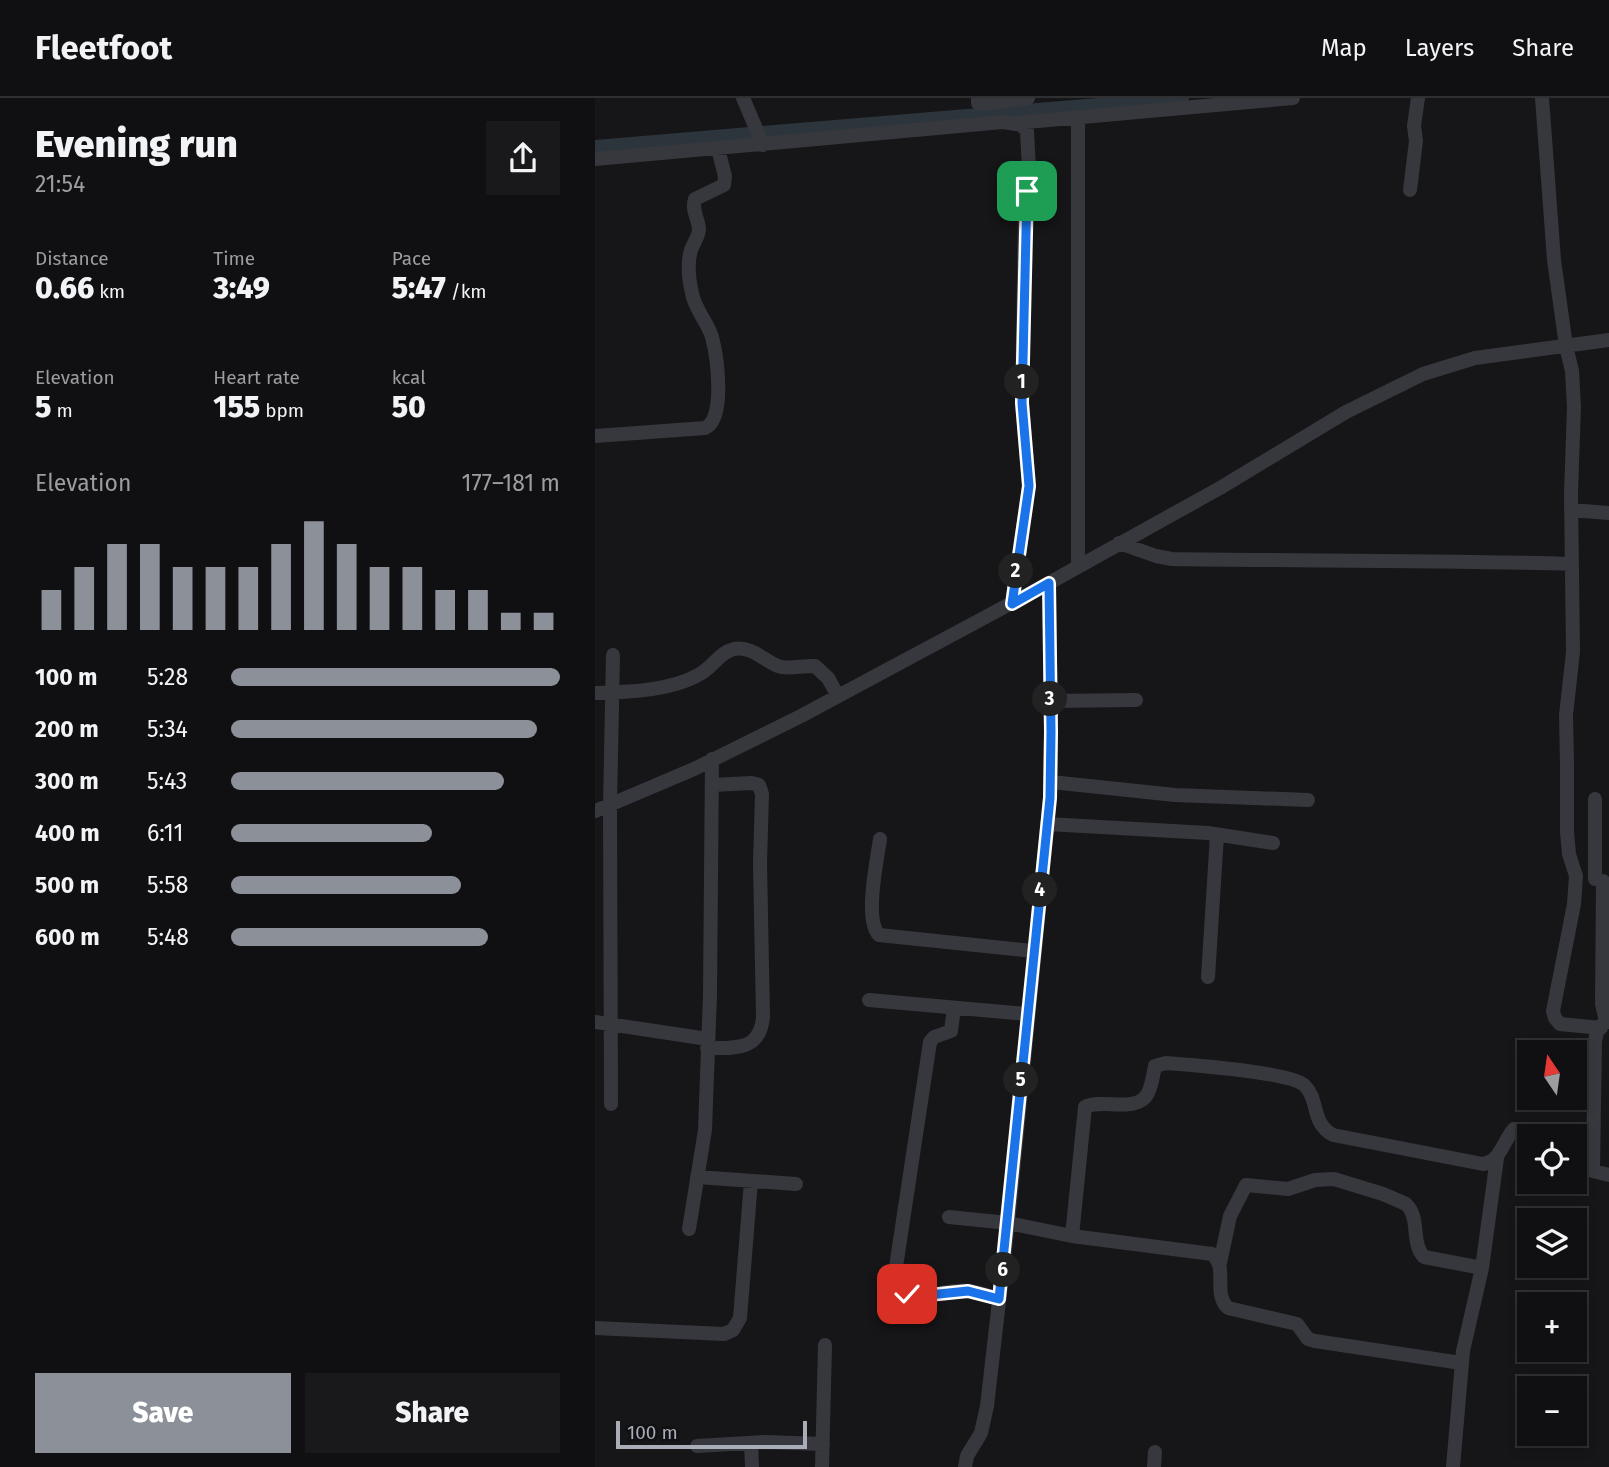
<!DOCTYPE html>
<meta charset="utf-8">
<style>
:root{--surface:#101012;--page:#19191b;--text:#f1f3f6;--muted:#9c9d9f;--line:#303032;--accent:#8c9099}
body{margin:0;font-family:"Fira Sans",sans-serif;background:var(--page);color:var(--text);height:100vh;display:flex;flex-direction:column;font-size:26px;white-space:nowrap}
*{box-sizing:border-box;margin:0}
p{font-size:23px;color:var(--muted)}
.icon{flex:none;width:38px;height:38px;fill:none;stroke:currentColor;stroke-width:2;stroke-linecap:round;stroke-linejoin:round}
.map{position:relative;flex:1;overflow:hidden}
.panel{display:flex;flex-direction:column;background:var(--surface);width:595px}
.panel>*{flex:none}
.needle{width:46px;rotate:347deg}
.buttons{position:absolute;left:922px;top:942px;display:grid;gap:14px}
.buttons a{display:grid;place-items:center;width:70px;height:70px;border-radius:0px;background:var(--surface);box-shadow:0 4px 10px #0003,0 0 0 2px var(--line);font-size:35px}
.scale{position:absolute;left:21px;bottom:18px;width:191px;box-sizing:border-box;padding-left:7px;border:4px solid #a8adb8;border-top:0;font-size:19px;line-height:24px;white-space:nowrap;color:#a8adb8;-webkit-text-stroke:5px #111113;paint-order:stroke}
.pin{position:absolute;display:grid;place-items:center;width:60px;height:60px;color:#fff;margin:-30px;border-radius:14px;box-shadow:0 4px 10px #0006}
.km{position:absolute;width:35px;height:35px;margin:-18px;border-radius:50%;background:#222;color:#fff;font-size:19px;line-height:35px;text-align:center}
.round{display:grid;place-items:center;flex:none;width:74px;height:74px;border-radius:0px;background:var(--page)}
.summary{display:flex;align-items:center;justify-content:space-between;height:119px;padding:0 35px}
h1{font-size:38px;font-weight:800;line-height:52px}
.metrics{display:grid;grid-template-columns:repeat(3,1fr);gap:10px;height:119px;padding:7px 35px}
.metrics div{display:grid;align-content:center}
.metrics b{font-size:30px;font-weight:800}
.metrics small{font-size:19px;font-weight:400}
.metrics p{font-size:19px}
.chart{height:196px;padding:14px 35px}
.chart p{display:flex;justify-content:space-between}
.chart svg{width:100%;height:126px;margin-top:7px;stroke:var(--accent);stroke-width:6}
.button{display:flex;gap:14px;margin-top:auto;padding:14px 35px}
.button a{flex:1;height:80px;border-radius:0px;background:var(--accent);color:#fff;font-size:28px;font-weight:800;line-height:80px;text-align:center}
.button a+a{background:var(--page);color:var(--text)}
ul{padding:0 35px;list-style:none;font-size:23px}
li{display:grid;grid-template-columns:112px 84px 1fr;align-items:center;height:52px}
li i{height:18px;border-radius:9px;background:var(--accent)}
header{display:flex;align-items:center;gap:42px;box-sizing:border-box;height:98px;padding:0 35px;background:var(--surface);border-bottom:2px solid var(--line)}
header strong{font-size:33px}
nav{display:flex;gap:38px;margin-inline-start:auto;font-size:24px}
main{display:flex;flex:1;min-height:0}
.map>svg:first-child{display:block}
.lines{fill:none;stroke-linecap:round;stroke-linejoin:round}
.canal{stroke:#2c353c;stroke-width:14}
.minor{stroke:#37383d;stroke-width:14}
.route-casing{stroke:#fff;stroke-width:14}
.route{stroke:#1a73e8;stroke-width:9}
</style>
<header>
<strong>Fleetfoot</strong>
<nav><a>Map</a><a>Layers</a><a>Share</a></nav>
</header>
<main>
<section class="panel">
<div class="summary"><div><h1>Evening run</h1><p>21:54</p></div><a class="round"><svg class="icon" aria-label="share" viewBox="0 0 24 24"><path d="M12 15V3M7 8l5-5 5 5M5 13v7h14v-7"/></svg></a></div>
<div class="metrics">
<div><p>Distance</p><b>0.66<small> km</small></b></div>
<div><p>Time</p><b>3:49</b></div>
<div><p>Pace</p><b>5:47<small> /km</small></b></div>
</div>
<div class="metrics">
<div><p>Elevation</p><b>5<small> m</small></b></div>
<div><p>Heart rate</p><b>155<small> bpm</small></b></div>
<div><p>kcal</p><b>50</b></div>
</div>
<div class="chart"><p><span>Elevation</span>177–181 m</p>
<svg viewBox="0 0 160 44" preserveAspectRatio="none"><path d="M5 44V30M15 44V22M25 44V14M35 44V14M45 44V22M55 44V22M65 44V22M75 44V14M85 44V6M95 44V14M105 44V22M115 44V22M125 44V30M135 44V30M145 44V38M155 44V38"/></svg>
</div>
<ul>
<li><b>100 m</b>5:28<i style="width:100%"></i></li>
<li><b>200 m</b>5:34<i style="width:93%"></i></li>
<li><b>300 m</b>5:43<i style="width:83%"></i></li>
<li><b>400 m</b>6:11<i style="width:61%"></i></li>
<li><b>500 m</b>5:58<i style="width:70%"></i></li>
<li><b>600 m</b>5:48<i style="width:78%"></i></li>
</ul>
<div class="button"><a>Save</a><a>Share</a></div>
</section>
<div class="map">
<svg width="1014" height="1369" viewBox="0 0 1014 1369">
<rect width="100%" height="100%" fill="#161618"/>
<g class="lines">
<!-- canal -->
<path class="canal" d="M0 49 587 0"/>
<!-- minor -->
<path class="minor" d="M148 0 168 47
M383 0V5H396L433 0
M947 0 959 162 971 248 977 273 979 309 976 395 978 554 971 617 972 667V734L974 756 981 778 979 806 958 913 960 920 965 926 1006 930
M420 25 698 0
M0 61 408 24 426 27 432 33 434 71 430 114 427 305 434 388 417 506
M815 92 821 43 819 28 823 0
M0 338 110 330C131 321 122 258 117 239 112 223 100 212 97 195 94 182 92 165 96 152 98 146 103 140 104 132 104 121 96 113 100 101L129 87 130 78 123 51
M976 412 1014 415
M524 445 561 458 577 461C710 463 844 462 977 466
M483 468V19
M0 595C33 594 76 593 105 576 118 569 125 554 139 551 157 548 168 562 183 568 193 572 209 567 220 568L233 580 243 598
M455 603 541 602
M456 684 580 697 713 702
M1000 701V781
M0 713 99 671 206 618 454 485 625 390 751 314 828 276 880 260 1014 242
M452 726 613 735 678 745
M285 741C282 763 269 822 284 837L438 853
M1008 783 1007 906 1011 923 1014 924
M613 879 622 737
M274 902 432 916
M359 910 356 933 339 939 335 944 299 1182 300 1189C318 1207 349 1191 371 1193 382 1193 393 1198 404 1201
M0 924 113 941
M112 950C140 950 165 953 168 919L165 765 167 696 164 687 157 685 117 687
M16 1006 15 707 18 557
M980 1060 998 1073 1014 1077
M998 1073 1000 943 1002 934 1010 923
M102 1079 201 1086
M354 1119 413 1125 477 1138 617 1156C634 1171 617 1195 633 1210L702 1226 713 1241 720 1243 866 1265
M94 1131 110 1032 115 897 117 661
M477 1138 490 1009C507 1000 543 1016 553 995 557 987 558 977 560 968L571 965C595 967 694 974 709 987 725 1002 715 1024 738 1037L888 1066C906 1063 908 1043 919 1031L939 1032 950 1038
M625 1165 635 1118 651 1087 693 1091 720 1082 739 1081 788 1096 811 1106C826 1120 815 1144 829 1159L887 1170
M0 1230 129 1236 138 1232 145 1220 156 1083
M156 1345 157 1369
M102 1348 169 1344 228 1346
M227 1369 230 1247
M370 1369 372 1358 386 1335 392 1308 413 1125 455 700 456 634 454 485
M559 1369 560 1354
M858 1369 868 1253 887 1170 902 1060"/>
</g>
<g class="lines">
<!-- route casing -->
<g class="route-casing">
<path id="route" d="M312 1196 324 1198 373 1193 404 1201 455 700 456 634 454 485 417 506 434 388 427 305 432 93"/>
</g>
<!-- route -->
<use href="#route" class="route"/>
</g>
</svg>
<div class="buttons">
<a><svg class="needle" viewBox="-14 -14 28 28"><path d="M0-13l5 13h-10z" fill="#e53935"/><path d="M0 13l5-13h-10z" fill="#9c9d9f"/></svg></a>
<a><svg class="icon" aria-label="locate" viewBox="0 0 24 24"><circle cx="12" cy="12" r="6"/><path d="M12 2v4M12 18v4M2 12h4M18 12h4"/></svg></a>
<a><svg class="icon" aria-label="layers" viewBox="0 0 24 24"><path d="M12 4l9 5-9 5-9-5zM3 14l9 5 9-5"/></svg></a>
<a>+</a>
<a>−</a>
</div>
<div class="scale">100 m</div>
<div class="pin" style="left:432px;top:93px;background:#1e9e55"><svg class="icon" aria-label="arrive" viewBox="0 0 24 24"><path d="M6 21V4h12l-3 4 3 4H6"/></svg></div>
<div class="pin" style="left:312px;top:1196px;background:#d93025"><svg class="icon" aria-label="check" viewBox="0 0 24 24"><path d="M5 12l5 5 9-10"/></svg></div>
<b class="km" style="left:427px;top:284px">1</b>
<b class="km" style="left:421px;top:473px">2</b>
<b class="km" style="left:455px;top:601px">3</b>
<b class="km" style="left:445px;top:792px">4</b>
<b class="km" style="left:426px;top:982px">5</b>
<b class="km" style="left:408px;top:1172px">6</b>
</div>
</main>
